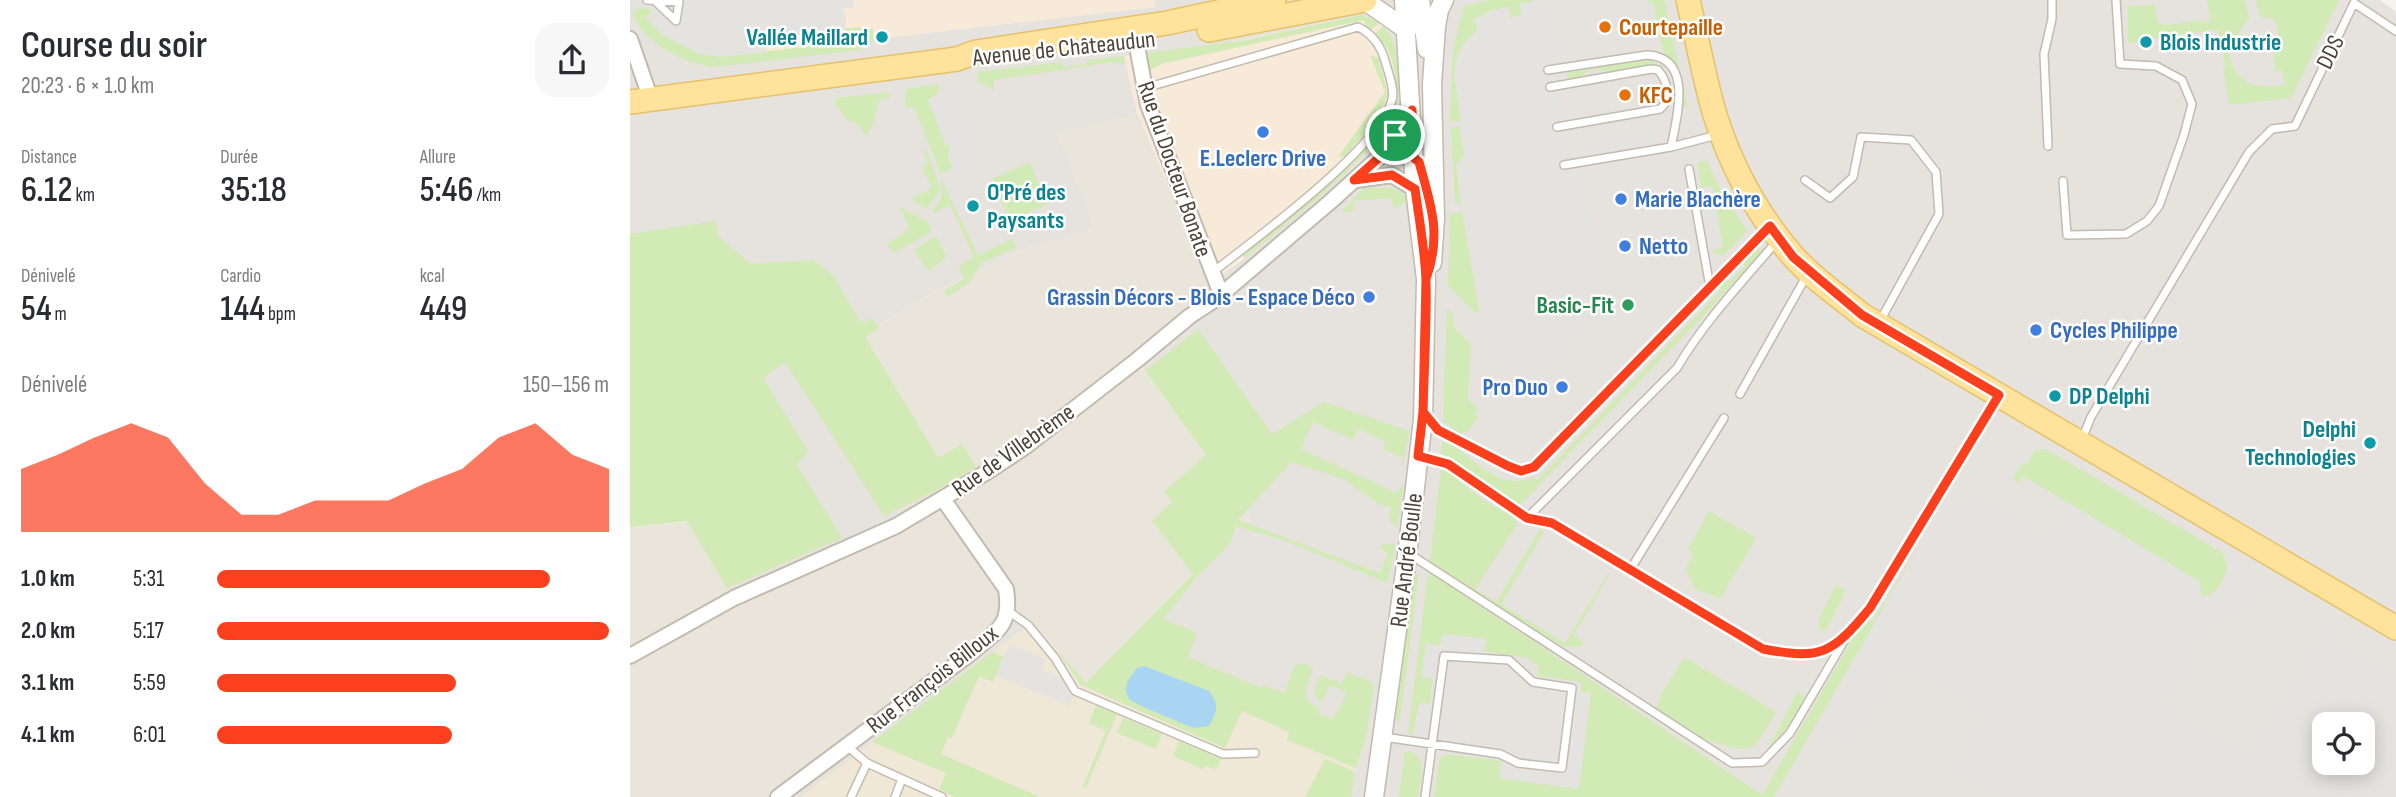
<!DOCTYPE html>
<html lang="fr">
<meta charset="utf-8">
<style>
:root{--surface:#fff;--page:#f7f7f7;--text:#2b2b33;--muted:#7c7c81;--accent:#fc3f1d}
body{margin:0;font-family:"Sofia Sans Condensed",sans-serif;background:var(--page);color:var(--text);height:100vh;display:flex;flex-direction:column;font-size:26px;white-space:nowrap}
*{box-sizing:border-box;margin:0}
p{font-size:23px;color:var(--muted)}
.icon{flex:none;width:38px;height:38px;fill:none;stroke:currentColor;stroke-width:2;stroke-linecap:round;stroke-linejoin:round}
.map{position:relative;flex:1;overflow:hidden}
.drawer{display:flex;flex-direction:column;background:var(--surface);width:630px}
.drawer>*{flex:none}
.controls{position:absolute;left:1682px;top:712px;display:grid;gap:14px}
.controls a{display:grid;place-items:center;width:63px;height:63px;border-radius:14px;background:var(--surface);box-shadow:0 4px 18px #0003;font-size:35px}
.pin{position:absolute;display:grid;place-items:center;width:60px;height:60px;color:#fff;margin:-30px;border:4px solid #fff;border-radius:50%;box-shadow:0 2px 7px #0007}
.round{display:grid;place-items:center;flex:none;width:74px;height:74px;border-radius:21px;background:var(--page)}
.head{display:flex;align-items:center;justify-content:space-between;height:119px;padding:0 21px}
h1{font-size:38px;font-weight:600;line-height:52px}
.stats{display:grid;grid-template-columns:repeat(3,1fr);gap:10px;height:119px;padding:7px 21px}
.stats div{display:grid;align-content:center}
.stats b{font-size:35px;font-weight:600}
.stats small{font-size:19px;font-weight:400}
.stats p{font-size:19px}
.chart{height:196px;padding:14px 21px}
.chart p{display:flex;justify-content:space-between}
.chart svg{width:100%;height:126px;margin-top:7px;fill:var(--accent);opacity:.7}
ul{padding:0 21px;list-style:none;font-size:23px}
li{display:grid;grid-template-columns:112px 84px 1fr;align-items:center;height:52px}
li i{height:18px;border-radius:9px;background:var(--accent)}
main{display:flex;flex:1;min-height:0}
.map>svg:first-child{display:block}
.residential{fill:#eae5da}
.commercial{fill:#f7ead8}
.industrial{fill:#e6e2dd;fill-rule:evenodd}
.education{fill:#efe8d6}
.green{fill:#d2eab5}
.parking{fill:#e5e3e0;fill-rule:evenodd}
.water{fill:#a9d4f2}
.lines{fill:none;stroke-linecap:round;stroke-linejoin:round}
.service-casing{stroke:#c2bbae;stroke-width:10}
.minor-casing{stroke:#c2bbae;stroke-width:18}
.tertiary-casing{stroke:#c2bbae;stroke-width:21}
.primary-casing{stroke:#e6c16a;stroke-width:26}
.service{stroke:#fff;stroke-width:7}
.minor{stroke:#fff;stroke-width:14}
.tertiary{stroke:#fff;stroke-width:18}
.primary{stroke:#ffe39c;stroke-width:23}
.route-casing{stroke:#fff;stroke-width:14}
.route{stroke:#fc3f1d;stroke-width:9}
.food-dot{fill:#e8710a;stroke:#fff;stroke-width:2.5}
.culture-dot{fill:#0f9aa8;stroke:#fff;stroke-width:2.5}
.shop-dot{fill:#3f7fe0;stroke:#fff;stroke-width:2.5}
.leisure-dot{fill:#2e9e5b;stroke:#fff;stroke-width:2.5}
.labels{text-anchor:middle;stroke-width:5;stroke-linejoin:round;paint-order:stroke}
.food-label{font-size:24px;font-weight:bold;fill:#c56008;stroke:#fff;text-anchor:start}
.culture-label{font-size:24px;font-weight:bold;fill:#0d838f;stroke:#fff;text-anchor:start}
.street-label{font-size:24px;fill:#4b4439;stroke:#fff}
.shop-label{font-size:24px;font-weight:bold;fill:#366cbe;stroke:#fff;text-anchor:start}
.leisure-label{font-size:24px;font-weight:bold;fill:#27864d;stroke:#fff;text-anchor:end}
</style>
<main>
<section class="drawer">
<div class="head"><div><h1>Course du soir</h1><p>20:23 · 6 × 1.0 km</p></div><a class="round"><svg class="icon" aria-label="share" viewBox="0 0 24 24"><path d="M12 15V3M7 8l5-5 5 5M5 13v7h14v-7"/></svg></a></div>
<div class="stats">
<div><p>Distance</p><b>6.12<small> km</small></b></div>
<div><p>Durée</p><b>35:18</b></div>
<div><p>Allure</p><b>5:46<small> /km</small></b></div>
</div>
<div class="stats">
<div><p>Dénivelé</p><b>54<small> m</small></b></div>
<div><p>Cardio</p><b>144<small> bpm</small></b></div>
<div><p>kcal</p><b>449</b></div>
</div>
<div class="chart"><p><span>Dénivelé</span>150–156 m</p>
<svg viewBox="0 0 160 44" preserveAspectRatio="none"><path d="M0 44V22L10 17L20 11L30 6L40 11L50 27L60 38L70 38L80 33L90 33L100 33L110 27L120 22L130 11L140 6L150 17L160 22V44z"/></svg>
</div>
<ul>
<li><b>1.0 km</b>5:31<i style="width:85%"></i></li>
<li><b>2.0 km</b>5:17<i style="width:100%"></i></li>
<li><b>3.1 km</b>5:59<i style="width:61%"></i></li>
<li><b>4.1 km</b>6:01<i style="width:60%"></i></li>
</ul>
</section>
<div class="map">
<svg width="1766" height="797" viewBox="0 0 1766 797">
<rect width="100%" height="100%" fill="#f6f3ec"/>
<!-- residential -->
<path class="residential" d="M507 115 586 299 507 361 620 515 456 683 394 613 148 797H0V527L312 499 228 337 305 291 335 279 386 251 465 228 427 133Z"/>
<!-- commercial -->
<path class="commercial" d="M3 0H524L527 7 91 57Z
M731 15 754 26 770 93 751 135 722 168 580 284 507 114 494 56 533 53Z"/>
<!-- industrial -->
<path class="industrial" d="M0 0 91 57 526 7 524 0H1750L1766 12V797H148L394 613 456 683 620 515 507 360 586 299 506 115 427 133 465 228 386 251 335 279 305 291 228 337 313 499 104 598 57 521 0 527ZM731 15 751 22 759 32 770 93 751 135 722 168 615 258 580 283 507 114 494 56 582 46ZM1694 724H1732V763H1694Z"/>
<!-- education -->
<path class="education" d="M404 624 456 683 493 645 733 752 723 776 721 797H170L393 629Z"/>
<!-- green -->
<path class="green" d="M860 0H909L890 4 892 15 880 18 878 7C822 48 819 52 831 121L820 122 823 49 834 6Z
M1018 0H1034L1058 108 1053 106 1045 66 1034 53 1029 37 1024 2 1018 3Z
M1577 0H1615L1619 18 1598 49C1603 82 1624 92 1655 84L1652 71H1645L1643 48 1651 46 1645 20 1630 16 1625 0H1709L1661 98 1599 105 1593 67 1596 68 1588 29 1498 43V6L1525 5 1528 23 1539 25 1572 20 1573 23 1581 21Z
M16 7 24 10 17 18 33 35 91 57 217 42 215 29 230 27 243 29V40L229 50 85 67C55 64 12 43 2 12L9 8Z
M731 15 751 22 738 32 734 20 531 64 519 71 517 53 616 40Z
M754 26C764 39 766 49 767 65 768 78 771 90 768 103 754 153 656 223 615 258L612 256C651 224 753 149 765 102 769 88 764 63 758 50 755 44 749 39 744 34Z
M740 55 749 58 758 96C746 119 733 138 715 156L708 157 755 92Z
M494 56 495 64 483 62 364 80V90L348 83V72L432 62 433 67 457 64V60Z
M1017 59 1030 65 1029 67 979 73 969 69 956 72 950 78 938 81 937 73Z
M309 84C310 94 307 95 298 100L316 146 320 144 318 156 322 168 311 174 313 183 348 255 382 239 386 248 351 263 340 282 317 297 314 291 335 279 328 267 344 257 320 205 304 213 302 211 311 198V174L284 107 275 108 276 89Z
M259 92V98L249 100 245 118 237 137 227 123 217 120 205 104 206 98Z
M829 126 834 156 826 164 831 203H825L821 128Z
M297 150 310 190 297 209 281 199 302 188 292 167 298 163 293 151Z
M1077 161 1090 190 1116 229 1113 236 1094 255 1085 254 1082 249 1093 248 1082 186 1071 188 1068 162Z
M400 162 417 204 380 221 362 179Z
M734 188H764L775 195V202L764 209 761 198 723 201V212H711Z
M269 207 297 221 302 232 263 253 258 244 280 228Z
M832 212 849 311 844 312 818 286 820 214Z
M85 221 89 237 121 264 183 260 203 275 229 320 235 322 241 318 250 328 235 337 308 458 332 444 346 467 307 490 254 516 155 362 133 378 178 451 167 465 212 538 97 588 57 521 0 527V234Z
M306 236 315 253V259L298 271 284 250Z
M1129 247 1132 251 1075 314 888 507 811 454 813 438C840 454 869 494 903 477L907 480 1092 289 1088 285 1094 277 1100 281 1115 266 1110 261 1118 252Z
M817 308 823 315V326L841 344 838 399 848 408 844 413 848 417 839 430 832 433 826 431 813 421Z
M568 329 642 434 694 402 779 431 773 467 772 457 753 449 756 442 729 429 723 440 683 422 671 449 766 493 774 485 767 527 763 525 759 518 761 507 750 505 714 479 661 462 608 520 750 573 758 553 749 548 754 544H765L758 583 658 542 606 526 600 544 566 578 533 619 567 633 558 657 631 688 633 685 654 693 665 665 675 664 683 668 676 692 677 700 689 709 688 713 703 719 717 693 700 685 692 702 687 698 684 692 690 675 712 684 717 672 741 682 744 688 735 742 726 768 657 740 659 732 612 711 595 748 451 685 426 649 456 683 563 574 522 521 542 502 534 492 576 455 515 371Z
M1416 449 1593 553 1598 568 1589 588 1579 596 1571 595 1570 582 1393 476 1389 483 1383 479 1392 463 1396 466 1405 450Z
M811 469 817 470 853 500 883 516 887 525 845 589 866 602 910 529 914 532 871 604 935 643 979 572 980 574 944 635 954 643 947 647H934L881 615 800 561Z
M1079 511 1126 538 1090 599 1065 589 1056 569 1064 553 1058 549Z
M1289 546 1144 797H804L810 758 815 754 871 761 870 778 949 789 960 693H951V682L907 676 909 664 899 662 900 658 854 651 856 640 813 634 811 646 792 677 803 678 800 704 789 703 783 735 778 733 798 573 807 577 1132 795 1229 628 1244 619Z
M789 574 769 726 764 709 782 576Z
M1206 585 1216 591 1195 632 1188 629 1190 617Z
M362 652 373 657 363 682 349 676 322 738 318 737 311 754 410 797H325L309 790 316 773 242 742Z
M1054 657 1146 712 1128 742 1121 748 1108 749 1068 738 1026 708 1031 695Z
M1167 692 1177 699 1141 750 1138 749Z
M466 706 487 714 456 788 453 786 476 731 459 723Z
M493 718 532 734 526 749 487 733Z
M549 741 591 759 586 770 575 765 572 769 543 756Z
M781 751C798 762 790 780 788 797H769L775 752Z
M695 759 725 772 721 797H675Z"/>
<!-- parking -->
<path class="parking" d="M0 0H223L224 7 212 9 216 17 215 29 135 39 137 52 91 57 69 54 33 35 16 18 23 9 9 8 2 12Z
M907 0 910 14 921 12 923 29 917 32 918 37 929 35 933 56 923 59 941 173 953 171 972 284V293L962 295 957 324 921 364 909 372 882 376 846 342 847 336 840 329 851 319H858L863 315 865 309 852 310 844 261 855 259 854 251 843 253 836 214 847 212 845 198 834 200 830 172 840 170 824 76 827 56 835 41 848 29 843 20 859 11 878 7 880 18 892 15 890 4Z
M322 83 354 162 343 169 341 166 325 172 318 156 320 150 327 143 326 141 316 146 298 100 308 95 310 91 309 84Z
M1024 132 1026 143 955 154 954 148 963 147V141Z
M1082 186 1093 247 1082 249 1071 188Z
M1398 369 1427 386 1415 407 1386 388Z
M1344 494 1419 540 1440 504 1570 582 1571 595 1579 596 1589 588 1598 568 1593 553 1648 584 1632 590 1624 607 1570 634 1564 645 1566 652 1547 685 1539 687 1533 701 1535 707 1619 756 1704 618 1710 624 1704 640 1766 676V797H1368L1324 770 1357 715 1271 664 1220 748 1185 728 1317 502 1332 511ZM1694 724H1732V763H1694Z
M813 634 856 639 852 667 831 665V667H823L816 739 783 735 789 703 800 704 803 679 791 677 796 643 810 646Z
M379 644 416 659 412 670 448 685 439 706 366 675Z
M933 693H961L949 789 870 778 871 761 890 754 924 758Z"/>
<!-- water -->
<path class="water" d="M514 666 579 691C590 706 587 711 579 726L563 728 509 705 499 699 496 691 497 682 507 668Z"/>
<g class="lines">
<!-- service casing -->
<g class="service-casing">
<path id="service" d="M17 0 49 2 46 21 25 1
M918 70 1017 55C1064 57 1047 117 1041 147
M920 87 1021 69 1028 70C1037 80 1042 100 1030 109L927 127
M515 88 728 27C743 34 752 48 756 64 759 75 765 90 762 100 749 149 625 239 583 272
M1418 146 1414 54 1422 19V0
M934 165 1041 147 1087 135
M1059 169 1080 287
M1175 180 1200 198 1223 177 1231 137 1281 140 1306 172 1309 214 1250 321
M1433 181 1437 235 1496 234 1517 221 1529 206 1554 135 1562 104 1552 80 1526 66 1490 64 1486 0
M1110 394 1177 275
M797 416 808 430 878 466 891 471 904 467 1137 229
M1452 439 1461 417 1619 152 1642 129 1665 126 1724 3 1766 31
M789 456 818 464 897 518 922 523 1133 649C1192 661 1202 653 1240 608L1367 398
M897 518 1047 368C1074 322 1112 282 1147 241
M778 553 1102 763 1132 762 1160 733 1217 636
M1000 570 1094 418
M377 610 398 625 425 658 445 691 593 754 625 753
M754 737 870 754 888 763 932 768 942 688 903 682 879 660 814 656 795 797
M217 746 237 763 312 797
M221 797 237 763
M265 797 272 779"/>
</g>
<!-- minor casing -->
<g class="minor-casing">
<path id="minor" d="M0 39 21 100
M506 41 518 105 591 294
M752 155C797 157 789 158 800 200
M726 180 762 175 785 189
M0 656 104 598 266 526 357 472 395 447 507 360 560 316 586 299 700 202 752 155 782 110
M148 797 341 653C366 631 382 627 376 589L313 499"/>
</g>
<!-- tertiary casing -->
<g class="tertiary-casing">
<path id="tertiary" d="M734 0 777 30
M790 0 797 49
M802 263 805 219 802 84 806 26 809 10 814 0
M744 797 775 572 793 420 796 279 785 189 774 0"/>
</g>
<!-- primary casing -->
<g class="primary-casing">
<path id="primary" d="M1058 0C1067 38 1074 78 1085 115 1101 166 1128 215 1162 255 1182 278 1209 296 1232 315L1766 628
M579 30 735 0
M0 102 327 59 346 52 537 23 644 0"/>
</g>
<!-- service -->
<use href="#service" class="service"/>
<!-- minor -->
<use href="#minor" class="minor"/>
<!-- tertiary -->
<use href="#tertiary" class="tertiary"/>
<!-- primary -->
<use href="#primary" class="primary"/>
</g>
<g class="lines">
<!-- route casing -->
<g class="route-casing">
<path id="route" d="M765 135 752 155 724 180 762 175 785 189C789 219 795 250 796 281 797 324 794 369 793 412L788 456 818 464 897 518 922 523 1133 649C1192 660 1202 654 1240 608L1369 395 1232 315 1163 257 1140 226 904 467 891 471 878 466 808 430 793 412 796 279C812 234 801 205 789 162L783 157 782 110 765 135"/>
</g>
<!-- route -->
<use href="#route" class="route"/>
</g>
<!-- markers -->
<g class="food-dot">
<circle cx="975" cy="27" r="7"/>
<circle cx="995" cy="95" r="7"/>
</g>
<g class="culture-dot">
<circle cx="252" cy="37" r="7"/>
<circle cx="1516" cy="42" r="7"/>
<circle cx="343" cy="206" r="7"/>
<circle cx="1425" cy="396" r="7"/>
<circle cx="1740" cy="443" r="7"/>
</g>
<g class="shop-dot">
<circle cx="633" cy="132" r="7"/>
<circle cx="991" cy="199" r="7"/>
<circle cx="995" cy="246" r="7"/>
<circle cx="739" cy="297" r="7"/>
<circle cx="1406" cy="330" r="7"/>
<circle cx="932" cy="387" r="7"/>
</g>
<circle class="leisure-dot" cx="998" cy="305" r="7"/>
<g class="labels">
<!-- food labels -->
<g class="food-label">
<text x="989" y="35">Courtepaille</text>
<text x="1009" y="103">KFC</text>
</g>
<!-- culture labels -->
<g class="culture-label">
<text x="238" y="45" text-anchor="end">Vallée Maillard</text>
<text x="1530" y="50">Blois Industrie</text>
<text x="357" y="200">O'Pré des<tspan x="357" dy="28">Paysants</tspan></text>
<text x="1439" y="404">DP Delphi</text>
<text x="1726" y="437" text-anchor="end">Delphi<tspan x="1726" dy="28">Technologies</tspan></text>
</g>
<!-- street labels -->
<g class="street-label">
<text transform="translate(434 48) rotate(-6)" y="8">Avenue de Châteaudun</text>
<text transform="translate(1700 52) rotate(-64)" y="8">DDS</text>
<text transform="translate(545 169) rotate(71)" y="8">Rue du Docteur Bonate</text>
<text transform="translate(383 450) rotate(-35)" y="8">Rue de Villebrème</text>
<text transform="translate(776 560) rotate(-83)" y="8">Rue André Boulle</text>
<text transform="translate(302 679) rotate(-38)" y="8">Rue François Billoux</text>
</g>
<!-- shop labels -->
<g class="shop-label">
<text x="633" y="166" text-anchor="middle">E.Leclerc Drive</text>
<text x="1005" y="207">Marie Blachère</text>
<text x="1009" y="254">Netto</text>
<text x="725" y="305" text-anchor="end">Grassin Décors - Blois - Espace Déco</text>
<text x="1420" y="338">Cycles Philippe</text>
<text x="918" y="395" text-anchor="end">Pro Duo</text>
</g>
<!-- leisure labels -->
<g class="leisure-label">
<text x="984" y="313">Basic-Fit</text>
</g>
</g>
</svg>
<div class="controls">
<a><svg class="icon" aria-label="locate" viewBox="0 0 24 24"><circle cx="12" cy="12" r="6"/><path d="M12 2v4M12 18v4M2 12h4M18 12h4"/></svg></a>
</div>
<div class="pin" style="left:765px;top:135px;background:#1e9e55"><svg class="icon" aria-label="arrive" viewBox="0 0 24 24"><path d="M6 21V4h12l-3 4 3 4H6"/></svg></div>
</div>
</main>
